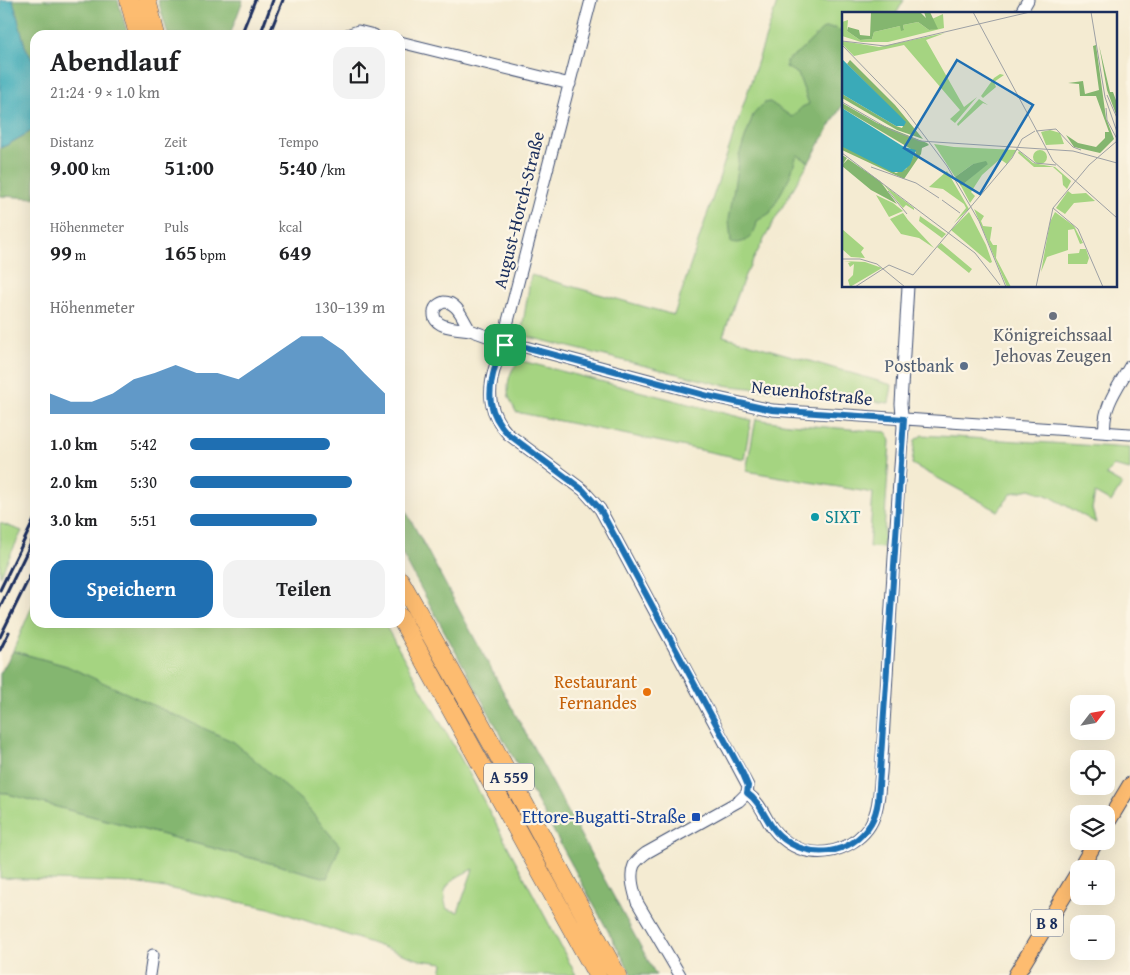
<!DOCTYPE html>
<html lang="de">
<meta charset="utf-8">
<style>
:root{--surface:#fff;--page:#f2f2f2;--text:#202124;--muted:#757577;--accent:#1f6fb2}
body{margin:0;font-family:"Gentium Book Plus",serif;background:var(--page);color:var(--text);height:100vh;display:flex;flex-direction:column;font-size:19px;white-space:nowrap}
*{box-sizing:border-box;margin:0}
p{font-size:16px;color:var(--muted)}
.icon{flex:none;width:28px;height:28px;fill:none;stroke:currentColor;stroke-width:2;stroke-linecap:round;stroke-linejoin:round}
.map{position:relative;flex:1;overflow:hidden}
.drawer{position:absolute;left:30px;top:30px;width:375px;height:598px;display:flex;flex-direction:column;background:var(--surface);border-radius:15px;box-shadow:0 5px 20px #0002}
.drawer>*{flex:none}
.needle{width:32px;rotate:59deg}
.fabs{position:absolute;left:1070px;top:695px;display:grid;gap:10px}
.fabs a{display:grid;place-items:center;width:45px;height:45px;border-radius:10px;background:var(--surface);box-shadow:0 5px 20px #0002;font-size:25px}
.pin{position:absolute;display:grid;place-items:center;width:42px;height:42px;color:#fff;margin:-21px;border-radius:10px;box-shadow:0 2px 8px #0006}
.round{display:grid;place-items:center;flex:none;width:52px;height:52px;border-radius:15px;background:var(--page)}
.head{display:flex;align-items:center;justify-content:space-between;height:85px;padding:0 20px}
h1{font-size:28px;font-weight:600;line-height:38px}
.figures{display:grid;grid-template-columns:repeat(3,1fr);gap:8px;height:85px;padding:5px 20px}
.figures div{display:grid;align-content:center}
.figures b{font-size:21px;font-weight:600}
.figures small{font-size:14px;font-weight:400}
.figures p{font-size:14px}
.chart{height:140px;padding:10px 20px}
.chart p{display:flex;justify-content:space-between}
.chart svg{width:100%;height:90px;margin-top:5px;fill:var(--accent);opacity:.7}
.button{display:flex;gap:10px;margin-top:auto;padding:10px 20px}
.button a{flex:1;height:58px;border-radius:15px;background:var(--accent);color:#fff;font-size:20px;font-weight:600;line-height:58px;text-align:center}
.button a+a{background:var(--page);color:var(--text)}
ul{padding:0 20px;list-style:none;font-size:16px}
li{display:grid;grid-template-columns:80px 60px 1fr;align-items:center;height:38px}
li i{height:12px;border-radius:6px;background:var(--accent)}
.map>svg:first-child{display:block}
.green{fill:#a5d481;stroke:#608270;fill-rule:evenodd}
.forest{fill:#84b66f;stroke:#507266}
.water{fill:#3aaab8;stroke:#2a6c8b}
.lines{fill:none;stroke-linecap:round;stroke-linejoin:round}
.minor-casing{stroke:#3c4b6f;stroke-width:13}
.major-casing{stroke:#3c4b6f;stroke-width:17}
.highway-casing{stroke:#3c4b6f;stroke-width:19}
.minor{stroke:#fff;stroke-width:11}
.major{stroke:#fdbc70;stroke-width:15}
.highway{stroke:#fdbc70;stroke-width:18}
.rail{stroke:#1b2f5e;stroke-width:3}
.route-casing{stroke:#fff;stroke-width:10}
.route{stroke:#1f6fb2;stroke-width:6}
.worship-dot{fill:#6b7280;stroke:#fcf5e5;stroke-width:2}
.service-dot{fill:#5c6f8a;stroke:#fcf5e5;stroke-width:2}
.culture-dot{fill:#0f9aa8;stroke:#fcf5e5;stroke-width:2}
.food-dot{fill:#e8710a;stroke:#fcf5e5;stroke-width:2}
.transit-dot{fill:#1a4fb4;stroke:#fcf5e5;stroke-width:2}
.labels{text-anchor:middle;stroke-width:4.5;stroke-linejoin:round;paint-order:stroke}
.shield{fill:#fcf5e5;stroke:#5e6a86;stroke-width:1}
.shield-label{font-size:16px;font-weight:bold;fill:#1b2f5e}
.street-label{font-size:18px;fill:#1b2f5e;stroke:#fcf5e5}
.worship-label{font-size:18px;fill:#5b616d;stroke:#fcf5e5}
.service-label{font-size:18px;fill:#4e5e75;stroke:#fcf5e5;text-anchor:end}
.culture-label{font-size:18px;fill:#0d838f;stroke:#fcf5e5;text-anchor:start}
.food-label{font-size:18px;fill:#c56008;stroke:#fcf5e5;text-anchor:end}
.transit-label{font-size:18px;fill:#164399;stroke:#fcf5e5;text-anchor:end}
.inset-road{fill:none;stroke:#9da0a4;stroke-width:1}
.view{fill:#1f6fb2;fill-opacity:0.15;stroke:#1f6fb2;stroke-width:2.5}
.inset-edge{fill:none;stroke:#1b2f5e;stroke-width:2.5}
</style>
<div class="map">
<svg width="1130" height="975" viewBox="0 0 1130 975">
<rect width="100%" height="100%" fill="#fcf5e5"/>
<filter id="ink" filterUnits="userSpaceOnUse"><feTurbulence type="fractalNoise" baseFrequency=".02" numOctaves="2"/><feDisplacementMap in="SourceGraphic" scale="10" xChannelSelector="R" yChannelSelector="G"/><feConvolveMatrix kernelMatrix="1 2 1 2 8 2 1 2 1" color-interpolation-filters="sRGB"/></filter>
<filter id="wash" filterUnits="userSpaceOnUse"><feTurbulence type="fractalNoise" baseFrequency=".0096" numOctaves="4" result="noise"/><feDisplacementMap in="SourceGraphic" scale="20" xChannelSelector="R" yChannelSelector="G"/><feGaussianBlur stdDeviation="1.12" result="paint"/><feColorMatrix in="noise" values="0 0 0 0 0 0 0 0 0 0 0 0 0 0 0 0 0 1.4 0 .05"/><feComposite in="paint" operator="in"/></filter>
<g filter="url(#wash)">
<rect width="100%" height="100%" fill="#f4ebd2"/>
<!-- green -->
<path class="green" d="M778 0H904L896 14H844V102L774 221 745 275 723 336 892 385 889 403 722 385 521 335 531 275 674 315Z
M522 361 751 420 744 459 516 412C514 407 511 402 509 397 506 385 510 365 522 361Z
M756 419 789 424 887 432 890 441 883 548 869 547 873 493 746 471Z
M922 435 1130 448V470L1113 466 1106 475 1122 484 1111 502 1095 493 1092 509 1096 523 1051 497 1030 489 1012 493 998 511 912 464 915 440Z
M0 523 22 531 0 576Z
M35 599V622L384 623 469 773 576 975H441L443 963 420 960 269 908 184 891 134 883 0 878V792L327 878 67 666 13 651ZM473 869 458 912 447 909C438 885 454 878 473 869Z"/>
<!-- forest -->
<path class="forest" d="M13 0H118L128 35H35V65L25 46Z
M158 0H243L230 35H168Z
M824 28H837L844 35V102L809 162 797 155 790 176 770 213 757 221C756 235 745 246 731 242L729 219 739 156 753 115 764 103 770 102 792 117 802 107 809 104 798 74 786 67V61L798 53Z
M35 129V198L0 196V148L7 145Z
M400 500 656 975H632L400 550Z
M13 651 67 666 234 742 302 801 340 846 327 878 0 792V674Z"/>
<!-- water -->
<path class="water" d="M0 0H13L25 46 35 65V129L7 145 0 148Z"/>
</g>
<g filter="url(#ink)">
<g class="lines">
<!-- minor casing -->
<g class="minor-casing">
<path id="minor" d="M1020 14 1028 0
M347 35 358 31 374 35
M400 42 570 84
M444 302C458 302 463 320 470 330 459 328 433 329 434 313 434 307 438 304 444 302Z
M470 330 495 339 505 345 514 344 709 396 772 410 1130 434
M505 345C500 352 498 359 495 367 487 393 489 414 508 434L583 490 600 509 748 786 747 793 739 801 646 853C642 856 637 860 634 865 629 876 634 891 637 902L680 975
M505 345 507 325 591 0
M1105 432C1102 407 1118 387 1130 366
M747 793C758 801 763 812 769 823 778 838 795 850 812 852 836 855 865 841 874 817 880 803 879 787 881 773 883 746 884 719 886 693 891 604 896 516 903 427L901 404 908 286
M150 975 153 955"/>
</g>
<!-- major casing -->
<g class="major-casing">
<path id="major" d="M1106 825 1130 785
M1080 869 1096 841
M1016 975 1079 871"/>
</g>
<!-- highway casing -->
<g class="highway-casing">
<path id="highway" d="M129 0 138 35
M147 0 156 35
M400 580 492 744 617 975
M400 617 597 975"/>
</g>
<!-- minor -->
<use href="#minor" class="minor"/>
<!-- major -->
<use href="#major" class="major"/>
<!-- highway -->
<use href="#highway" class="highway"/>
<!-- rail -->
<path class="rail" d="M241 35 255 0
M260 35 273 0
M269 35 283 0
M0 590 35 518
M0 607 35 535
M0 637 35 566
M0 650 9 632"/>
</g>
</g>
<g class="lines" filter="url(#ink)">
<!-- route casing -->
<g class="route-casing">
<path id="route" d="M514 344 708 396 772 410 904 419 878 801C877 808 875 816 871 823 852 856 807 861 779 835 766 823 762 803 747 793L748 786 743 774 600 509 583 490 508 434C488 413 487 394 495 367 498 359 500 352 505 345Z"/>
</g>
<!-- route -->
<use href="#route" class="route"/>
</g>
<!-- markers -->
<circle class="worship-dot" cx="1053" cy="316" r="5"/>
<circle class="service-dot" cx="964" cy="366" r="5"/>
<circle class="culture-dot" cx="815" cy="517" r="5"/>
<circle class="food-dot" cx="647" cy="692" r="5"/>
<rect class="transit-dot" x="691" y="812" width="10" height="10" rx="2.5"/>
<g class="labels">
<!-- shield labels -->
<g class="shield">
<rect x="484" y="763.5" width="50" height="27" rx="4"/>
<rect x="1031" y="909.5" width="32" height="27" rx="4"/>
</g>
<g class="shield-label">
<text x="509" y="783">A 559</text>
<text x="1047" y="929">B 8</text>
</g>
<!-- street labels -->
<g class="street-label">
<text transform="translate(519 210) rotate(-76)" y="6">August-Horch-Straße</text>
<text transform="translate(812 393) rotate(6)" y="6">Neuenhofstraße</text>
</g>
<!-- worship labels -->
<g class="worship-label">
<text x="1053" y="341">Königreichssaal<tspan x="1053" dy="21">Jehovas Zeugen</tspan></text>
</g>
<!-- service labels -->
<g class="service-label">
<text x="954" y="372">Postbank</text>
</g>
<!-- culture labels -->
<g class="culture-label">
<text x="825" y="523">SIXT</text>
</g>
<!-- food labels -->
<g class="food-label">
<text x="637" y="688">Restaurant<tspan x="637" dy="21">Fernandes</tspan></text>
</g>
<!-- transit labels -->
<g class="transit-label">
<text x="686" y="823">Ettore-Bugatti-Straße</text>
</g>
</g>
<!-- overview -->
<g transform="translate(842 12)">
<rect width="275" height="275" fill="#f4ebd2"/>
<path d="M101 2 102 16 46 30H19L0 24V10L6 8 5 19 18 28 30 27 32 20 58 14 62 18 61 13 76 10 87 18 95 16 90 7ZM103 21 84 28 122 95 135 85 113 111 108 107 118 98 62 33 12 44 0 32V29L37 35ZM158 62 162 63 152 70 154 75 141 86 139 84 152 66ZM137 87 146 93 141 91 116 114 115 112ZM208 118 218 121 222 132 204 133 199 120ZM92 132 112 135 175 138 165 152 158 147 140 163 129 180 133 184 128 191 119 174 146 151 131 152 113 165ZM191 145a7 7 0 1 1 14 0a7 7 0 1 1-14 0ZM177 139 191 151 213 155 229 169 225 177 221 173 220 163 211 155H192L176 141ZM105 159 127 197 112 211 124 196 122 192 101 177 87 175ZM42 173 72 196V198L64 193 61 196ZM226 179 230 182 244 181 253 189 232 191 223 202 214 196ZM34 183 51 191 61 199 47 205ZM132 197 142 204 139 209 141 214 150 215 148 228 151 233H155L154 246 169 275H165ZM127 200 144 233 150 250 148 251 109 218ZM213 200 232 214 241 231 238 232 232 217 226 218V238L205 245 199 260 208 210ZM61 201 66 208 92 236 77 226 59 222 48 207ZM78 204 104 222 100 226 77 209ZM0 217 22 236 19 240 23 246 9 245 0 237ZM99 231 130 257 127 261 95 235ZM238 237H244L247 246 245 252H226V242L237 241ZM2 249 23 250 40 256 8 275 6 268 11 263 12 252 8 255 6 251 9 250Z" fill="#a5d481"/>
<path d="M29 0H78L84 6 82 0H88L96 17 87 18 76 10 61 13 62 18 59 19 58 14 32 20 30 27 18 28 5 19 6 15 17 18 18 23 28 24ZM254 33 264 106 272 127 258 141 232 135 224 123 236 131 254 135 263 126V120H267L254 84H238L237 72 226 71 241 69 243 82 257 78 251 34ZM257 33 268 80H271L275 91V105L265 78ZM8 48 53 93 81 127 55 118 0 86V82L54 114 60 116 63 110 5 52ZM0 91 35 111 85 131 87 133 80 136 79 142 62 167 0 138V133L54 161 64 157 74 140 0 96ZM0 143 5 146 1 152 6 147 38 169 55 192 29 178 0 154ZM144 149 146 152 119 174 113 165 131 152Z" fill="#84b66f"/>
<path d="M0 47 57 103 64 110 62 114H54L0 82ZM0 96 62 135 74 138 68 153 60 160H50L1 135Z" fill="#3aaab8"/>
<path class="inset-road" d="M131 0 211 149 275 206M249 0 263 85 275 120M0 29 43 34 188 0M0 33 63 98 105 154 137 209 164 275M265 83 275 106M0 90 47 117 78 129 231 139 275 151M264 96 265 108 275 127M194 119 214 117 231 135 239 138M175 137 193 151 214 153M0 141 133 241 158 273M29 155 74 171 97 186M46 179 65 202M100 188 118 201M211 196 236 217 261 275M0 247H18L35 252 63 275M13 275 47 253 71 263 170 146 180 127 193 119M194 275 211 196 247 153 275 129"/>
<path class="view" d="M115 48 191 93 138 182 62 136Z"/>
<rect width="275" height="275" class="inset-edge"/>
</g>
</svg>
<div class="fabs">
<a><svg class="needle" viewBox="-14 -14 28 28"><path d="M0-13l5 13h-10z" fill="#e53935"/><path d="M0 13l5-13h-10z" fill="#757577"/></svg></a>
<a><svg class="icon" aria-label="locate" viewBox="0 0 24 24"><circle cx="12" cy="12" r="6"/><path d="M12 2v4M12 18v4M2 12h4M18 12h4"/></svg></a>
<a><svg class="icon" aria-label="layers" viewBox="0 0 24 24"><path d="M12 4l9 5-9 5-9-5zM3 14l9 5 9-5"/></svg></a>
<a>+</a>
<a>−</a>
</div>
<div class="pin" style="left:505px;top:345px;background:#1e9e55"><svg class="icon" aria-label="arrive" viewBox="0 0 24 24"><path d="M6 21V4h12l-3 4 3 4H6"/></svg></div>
<section class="drawer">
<div class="head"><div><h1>Abendlauf</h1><p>21:24 · 9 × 1.0 km</p></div><a class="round"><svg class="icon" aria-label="share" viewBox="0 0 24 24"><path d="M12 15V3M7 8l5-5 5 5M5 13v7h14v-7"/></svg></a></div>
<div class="figures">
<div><p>Distanz</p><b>9.00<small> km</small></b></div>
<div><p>Zeit</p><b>51:00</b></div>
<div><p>Tempo</p><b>5:40<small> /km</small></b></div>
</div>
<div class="figures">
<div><p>Höhenmeter</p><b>99<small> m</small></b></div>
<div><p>Puls</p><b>165<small> bpm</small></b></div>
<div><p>kcal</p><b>649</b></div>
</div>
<div class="chart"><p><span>Höhenmeter</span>130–139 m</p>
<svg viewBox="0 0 160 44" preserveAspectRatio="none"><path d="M0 44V34L10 38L20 38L30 34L40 27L50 24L60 20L70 24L80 24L90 27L100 20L110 13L120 6L130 6L140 13L150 24L160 34V44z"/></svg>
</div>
<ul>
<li><b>1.0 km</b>5:42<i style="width:72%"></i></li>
<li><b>2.0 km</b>5:30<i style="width:83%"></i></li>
<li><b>3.0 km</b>5:51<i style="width:65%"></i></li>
</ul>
<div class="button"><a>Speichern</a><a>Teilen</a></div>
</section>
</div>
